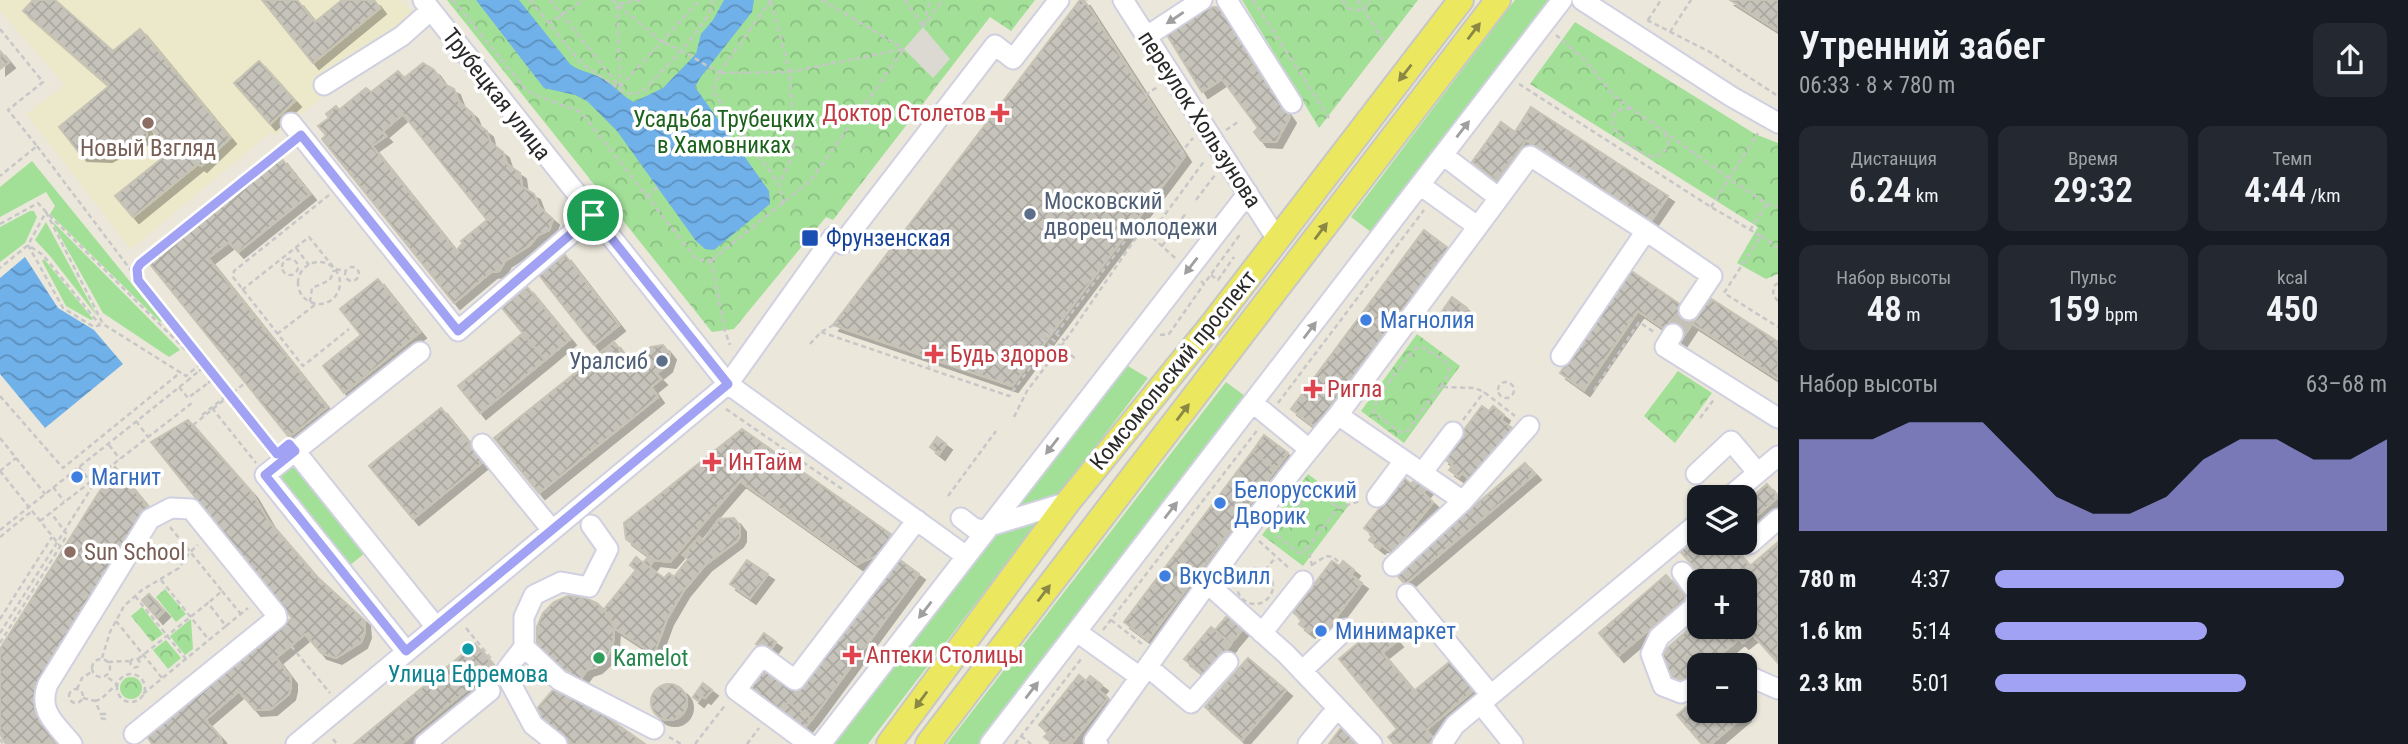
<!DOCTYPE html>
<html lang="ru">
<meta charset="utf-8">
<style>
:root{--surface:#171b24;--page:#242831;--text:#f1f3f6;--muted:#9ea1a6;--accent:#a2a2f5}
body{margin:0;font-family:"Roboto Condensed",sans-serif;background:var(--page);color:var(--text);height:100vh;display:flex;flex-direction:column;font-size:26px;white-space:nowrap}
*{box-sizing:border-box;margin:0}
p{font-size:23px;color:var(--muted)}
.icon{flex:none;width:38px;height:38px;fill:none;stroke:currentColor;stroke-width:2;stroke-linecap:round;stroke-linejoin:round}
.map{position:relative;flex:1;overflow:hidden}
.panel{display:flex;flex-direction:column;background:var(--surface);width:630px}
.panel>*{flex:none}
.controls{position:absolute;left:1687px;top:485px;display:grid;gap:14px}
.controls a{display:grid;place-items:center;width:70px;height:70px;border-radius:14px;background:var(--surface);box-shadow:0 2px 5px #0004;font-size:35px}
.pin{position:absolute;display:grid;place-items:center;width:60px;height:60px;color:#fff;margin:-30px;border:4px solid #fff;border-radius:50%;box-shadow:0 2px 7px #0007}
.round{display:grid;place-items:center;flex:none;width:74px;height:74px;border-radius:14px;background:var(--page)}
.overview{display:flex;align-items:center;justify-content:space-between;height:119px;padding:0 21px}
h1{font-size:38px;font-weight:600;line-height:52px}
.figures{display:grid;grid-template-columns:repeat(3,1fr);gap:10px;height:119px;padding:7px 21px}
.figures div{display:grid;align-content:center;border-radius:14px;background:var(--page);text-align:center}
.figures b{font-size:35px;font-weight:600}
.figures small{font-size:19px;font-weight:400}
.figures p{font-size:19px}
.chart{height:196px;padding:14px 21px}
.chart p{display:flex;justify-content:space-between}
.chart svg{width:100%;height:126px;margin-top:7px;fill:var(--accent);opacity:.7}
ul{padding:0 21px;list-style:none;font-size:23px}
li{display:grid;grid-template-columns:112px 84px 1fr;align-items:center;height:52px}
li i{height:18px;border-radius:9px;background:var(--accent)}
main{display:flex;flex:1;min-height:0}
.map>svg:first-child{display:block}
.education{fill:#ece8ca}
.grass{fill:#a2e098}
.park{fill:url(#park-crowns)}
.plaza{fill:#dbd9d1}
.water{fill:url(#water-waves)}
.building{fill:url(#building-cross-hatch);stroke:#c6c3b5;stroke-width:2;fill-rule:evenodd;filter:url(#shadow)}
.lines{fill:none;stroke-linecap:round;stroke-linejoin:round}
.minor-tunnel{stroke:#c4c1b7;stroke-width:19;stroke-dasharray:19 10;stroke-linecap:butt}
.minor-casing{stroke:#d0d0e1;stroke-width:23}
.major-casing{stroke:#c7c7c7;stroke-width:28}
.path{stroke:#c7c7c7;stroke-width:2.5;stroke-dasharray:5 3.5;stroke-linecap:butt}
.minor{stroke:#fff;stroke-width:19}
.major{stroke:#ebe75f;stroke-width:24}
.path-bridge{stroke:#c7c7c7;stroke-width:2.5;stroke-dasharray:5 3.5;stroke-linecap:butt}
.oneway{fill:#9f9f9f}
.oneway2{fill:#8a8844}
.route-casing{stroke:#fff;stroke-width:14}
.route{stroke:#a2a2f5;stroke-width:9}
.health-dot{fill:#e0444e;stroke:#fff;stroke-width:2.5}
.education-dot{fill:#8d6e63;stroke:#fff;stroke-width:2.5}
.service-dot{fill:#5c6f8a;stroke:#fff;stroke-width:2.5}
.transit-dot{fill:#1a4fb4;stroke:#fff;stroke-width:2.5}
.shop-dot{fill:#3f7fe0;stroke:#fff;stroke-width:2.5}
.culture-dot{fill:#0f9aa8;stroke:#fff;stroke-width:2.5}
.leisure-dot{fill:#2e9e5b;stroke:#fff;stroke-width:2.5}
.labels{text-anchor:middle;stroke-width:7;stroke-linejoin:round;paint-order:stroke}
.street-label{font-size:23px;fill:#292929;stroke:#fff}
.health-label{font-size:23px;fill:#be3a42;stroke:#fff;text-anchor:start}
.park-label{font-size:23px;fill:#1c621c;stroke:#fff}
.education-label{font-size:23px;fill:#785e54;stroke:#fff}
.service-label{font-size:23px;fill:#4e5e75;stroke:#fff;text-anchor:start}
.transit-label{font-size:23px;fill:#164399;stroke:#fff;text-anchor:start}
.shop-label{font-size:23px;fill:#366cbe;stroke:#fff;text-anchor:start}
.leisure-label{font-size:23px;fill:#27864d;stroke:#fff;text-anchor:start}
.culture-label{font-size:23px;fill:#0d838f;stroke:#fff}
</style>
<main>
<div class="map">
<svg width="1778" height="744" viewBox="0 0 1778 744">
<defs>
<pattern id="park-crowns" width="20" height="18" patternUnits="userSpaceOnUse" patternTransform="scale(1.75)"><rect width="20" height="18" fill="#a2e098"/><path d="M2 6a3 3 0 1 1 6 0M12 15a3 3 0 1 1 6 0" fill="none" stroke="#8cc083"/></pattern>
<pattern id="water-waves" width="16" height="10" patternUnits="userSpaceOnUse" patternTransform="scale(1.75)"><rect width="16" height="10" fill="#70b1ea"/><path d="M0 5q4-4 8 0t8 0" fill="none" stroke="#5c90be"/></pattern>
<pattern id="building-cross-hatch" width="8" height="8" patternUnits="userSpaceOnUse" patternTransform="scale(1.75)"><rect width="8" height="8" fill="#c6c3ba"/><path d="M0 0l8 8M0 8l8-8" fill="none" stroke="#aaa8a0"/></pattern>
<filter id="shadow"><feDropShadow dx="6" dy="6" stdDeviation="0" flood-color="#0004"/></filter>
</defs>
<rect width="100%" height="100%" fill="#ebe7db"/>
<!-- education -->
<path class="education" d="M0 0H401L417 18 276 136 271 132 131 249 26 114 65 85 0 11Z"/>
<!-- grass -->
<path class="grass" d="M1515 0H1553L1375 235 1351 217Z
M32 161 162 321 160 322 50 214 55 206 46 192 0 217V187Z
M30 211H34L37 217 25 243 0 262V227Z
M51 220 180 350 169 357 103 313Z
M46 222 97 316 50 256 35 240Z
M44 259 93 319 91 320 66 306 42 261Z
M1123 363 1148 378 868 744H833L961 581Z
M1226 382 1249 399 985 744H947Z
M287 468H297L366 552 348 567 279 479 281 472Z"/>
<!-- park -->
<path class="park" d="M447 0H1035L1011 31 990 17 833 220 826 217 734 329 712 332Z
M1242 0H1418L1319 128Z
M1575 22 1755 134 1778 143V274L1766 279 1737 263 1758 227 1530 84Z
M1417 334 1460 366 1404 443 1361 411Z
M1678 371 1712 393 1675 443 1644 416Z
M1308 474 1349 505 1303 566 1262 535Z
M165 589 186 614 176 622 156 597Z
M142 607 163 634 152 642 131 616Z
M191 619 193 649 185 655 170 636Z
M166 640 181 658 168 669 153 650Z
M120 688a11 11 0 1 1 22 0a11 11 0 1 1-22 0Z"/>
<!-- plaza -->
<path class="plaza" d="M923 27 950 59 933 78 904 49Z"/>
<!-- water -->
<path class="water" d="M476 0H519L570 64C580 72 591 72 601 78 614 84 621 96 634 102L663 88 696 54 701 34 713 20 724 0H754L752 12 700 78 695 87 769 191 770 204 714 250 705 249 696 241 617 131 587 101 575 95 544 88Z
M25 257 58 308 94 330 123 364 45 428 0 374V278Z"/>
<!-- building -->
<path class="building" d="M33 0H55L113 51 140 29 230 138 201 166 198 164 133 217 115 196 170 152 146 122 147 136 106 156 81 155 59 127 109 86 23 11Z
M262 0H297L315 22 342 0H374L380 8 313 63Z
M1080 0H1084L1185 156 1012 386 833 325Z
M1730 0H1778V29L1777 30Z
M1214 7 1223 8 1255 52 1248 56 1290 117 1276 142 1261 141 1254 132 1258 128 1222 79 1202 92 1167 35 1204 10Z
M0 51 9 62 0 69Z
M259 61 295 101 270 124 234 83Z
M423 63 434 70 444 84 454 89 459 102 472 113 476 123 487 131 490 142 503 152 507 164 520 173 522 187 534 194 539 207 553 219 549 230 538 235 530 245 505 261 499 271 491 272 454 303 322 139 326 135 318 126 329 118 326 114 336 106 339 110 366 88 371 92 398 71 404 78ZM403 114 487 220 461 241 463 243 456 251 372 146 386 136 382 132Z
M1531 107 1668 196 1651 221 1526 140 1496 180 1472 162 1501 122 1515 132Z
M281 158 310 194 238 252 229 242 208 258 327 407 289 437 149 263Z
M1424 230 1448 248 1315 427 1291 409Z
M565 255 619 325 594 345 539 275Z
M1630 270 1697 316 1681 340 1638 311 1584 390 1560 373Z
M378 279 420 332 344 393 323 366 361 335 340 309Z
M527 287 570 339 545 360 502 308Z
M1452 297 1467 308 1455 324 1441 313Z
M1710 298 1778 342V379L1693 324Z
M523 333 545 360 480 413 458 386Z
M614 342 631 363 651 347 663 345 670 354 666 366 656 374 661 379 651 387 658 397 539 493 494 438Z
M1482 406 1489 411 1493 406 1504 415 1501 420 1512 428 1472 481 1462 473 1459 477 1449 470 1453 465 1443 458Z
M441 408 484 461 413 519 369 466Z
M188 420 252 493 269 522 313 573 364 620 365 632 361 642 336 658 321 653 305 634 276 658 291 678V686L289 694 271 709 255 710 239 691 205 720 220 737 222 744H152L147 736 292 618 151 442Z
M742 429 899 540 882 563 873 557 857 564 740 481 670 562 654 560 649 567 664 578 669 573 674 577 688 559 683 555 699 537 703 541 719 519 734 518 740 526V536L737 541 705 565 684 590 667 619 654 654 614 628 604 609 636 570 630 565 636 557 643 563 649 556 626 539 624 523Z
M1264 435 1288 453 1276 469 1252 452Z
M937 437 946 444 939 454 930 447Z
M1252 452 1276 469 1148 640 1124 622Z
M1525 463 1535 474 1405 584 1395 573Z
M115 467 149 508 40 682 42 718 57 744H6L0 734V649Z
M1404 478 1411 484 1415 479 1427 488 1423 493 1433 502 1392 553 1382 545 1379 548 1369 540 1373 535 1364 528Z
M1767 484 1778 497 1745 526V503Z
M1699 535V542H1729L1750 566 1778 542V663L1753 635 1743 643 1739 639 1708 665H1699V672L1689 679 1673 678 1667 673 1662 659 1664 651 1699 620V626H1745V581H1706L1680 551Z
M896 557 919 574 812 719 788 702 780 713 746 688 764 664 798 689Z
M747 560 768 574 750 598 730 584Z
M1332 561 1339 566 1343 561 1354 570 1351 575 1362 583 1322 636 1312 629 1309 632 1299 624 1302 620 1293 612Z
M1666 575 1686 598 1618 656 1599 633Z
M149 594 164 611 157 618 142 600Z
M568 596 583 597 597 603 608 614 614 628 613 643 607 657 596 667 587 670 569 695 584 701 645 744H567L557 737 535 711 552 691 559 690 571 673 553 667 543 656 537 642V627L543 613 554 602Z
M1227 616 1243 629 1231 643 1215 630Z
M1382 623 1397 641 1382 653 1414 691 1453 659 1476 688 1426 730 1434 739 1428 744H1394L1388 737 1397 729 1339 659Z
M1211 627 1231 644 1205 676 1184 659Z
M764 633 776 642 767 654 756 644Z
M475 644 495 667 401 744H354Z
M1248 658 1286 690 1242 740 1205 707Z
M1079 675 1086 681 1090 676 1102 685 1098 690 1108 698 1071 744 1057 742 1053 744 1044 737 1048 733 1039 725Z
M703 683 712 690 705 698 702 696 698 701 693 697Z
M651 702a18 18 0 1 1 36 0a18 18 0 1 1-36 0Z
M1699 696V710H1741L1745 715 1711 744H1702L1677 715Z
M788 702 812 719 803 730 780 713Z
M1341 728 1362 744H1329Z"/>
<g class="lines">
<!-- minor-tunnel -->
<path class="minor-tunnel" d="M1673 334 1689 310"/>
<!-- minor casing -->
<g class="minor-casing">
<path id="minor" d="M423 0 728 384 966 556
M1123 0 1277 239
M1227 0 1292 103
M1582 0 1732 97 1778 123
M1147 36 1202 0
M324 85 402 36 431 10
M291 123 458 331 593 215
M1443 155 1499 198 1530 156 1646 231 1561 356
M1420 185 1477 226
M1646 231 1712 276 1689 310
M1673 334 1665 347 1778 418
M1253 403 1309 449
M1338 415 1463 501
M482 444 552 530
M295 451 436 627
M1422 473 1453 432
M1696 474 1731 441 1758 473
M1377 497 1404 461
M1729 497 1778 456
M961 518 974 528 986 531
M990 526 1068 502
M1750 544 1778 519
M1393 566 1463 501 1529 426
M1682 572 1697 593 1694 607 1659 637 1651 654 1663 686 1681 693 1699 684
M1208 584 1286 654 1372 744
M1407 594 1491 695
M1077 632 1140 677
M1262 633 1303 581
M524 647 559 680 654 729
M406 651 265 475 420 352
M1148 667 1191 703 1228 662
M1302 671 1346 629
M1745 677 1753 678 1778 689
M1481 704 1513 744
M72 744C56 724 37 711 48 684L150 519 171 508 191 509 276 614 277 618 134 734
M296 744 728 384 833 237 842 244 995 45 1013 59 1059 0
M425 744 490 691
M557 744 533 725 510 682 507 669 524 647V617L534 595 561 582 589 587 608 549 591 525
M809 744 736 690 762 656 795 680 917 520
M821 744 1248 193
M990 744 1562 0
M1098 744 1094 741C1174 631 1251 518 1338 415L1499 198
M1308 744 1330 717
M1442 744 1455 725 1699 522"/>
</g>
<!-- major casing -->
<g class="major-casing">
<path id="major" d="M889 744 1068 502 1214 322 1461 0
M928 744 1498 0"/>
</g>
<!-- path -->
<path class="path" d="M453 0 526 90C544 100 562 104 581 112L697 260H711
M530 0 582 64 626 93 635 94 643 91C660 73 712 22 713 0
M550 0 618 85
M612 0 662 42 681 50 719 73
M771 0 719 73 713 92 779 184 783 204
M822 0 904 49
M905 0 923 27
M1253 0 1329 118
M1343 0C1346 9 1354 12 1363 9L1370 0
M1358 0 1384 43
M771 2 790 72 794 154 779 184
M1081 7 1087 0
M1647 20 1710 52 1778 96
M1648 20 1661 0
M548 24 583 0
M924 24 930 0
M923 27 943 0
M0 29 43 82 8 110 37 146 0 176
M1670 32 1691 0
M1556 35 1586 61 1613 95 1730 179 1767 204 1778 207
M721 73 790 72 904 49
M1519 84 1711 207 1761 236 1724 293 1778 327
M620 87 700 0
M620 87 617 4 645 0
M1145 95 1159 86
M1631 109C1625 108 1620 108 1615 113 1602 130 1639 152 1652 157 1665 155 1672 146 1665 134
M1226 130 1238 122
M726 132 736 124
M37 146 136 277
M1180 154 1193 138
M329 195 234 271 233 277 303 366 349 329
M647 196 658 187
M1196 200 1215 175
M1711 207 1758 133
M46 212 103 324 186 376 203 362
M49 215 192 356 196 353
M1131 220 1150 235
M0 224 38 203 46 212 28 245 0 268
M1750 230 1767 204
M1761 236 1778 248
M28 245 63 308 94 327 103 324
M1162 246 1186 213
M31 247 43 255 100 325
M296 248 309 265
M1175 258 1150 235 1205 160
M282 267a8 8 0 1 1 16 0a8 8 0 1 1-16 0Z
M711 260 725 331 730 345
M712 260 811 180 904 49
M298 283a21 21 0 1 1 42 0a21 21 0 1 1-42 0Z
M345 274a7 7 0 1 1 14 0a7 7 0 1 1-14 0Z
M1211 275 1218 280 1234 257
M1201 281 1204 284 1241 233
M1778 283 1774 286 1773 295 1778 301
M242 290 309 237 335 269 346 271
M310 302 312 288 330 280 334 270
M1049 328 1065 341
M821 332 1009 396 1048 344
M1045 333 1077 360
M277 334 316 304
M1056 334 1137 225
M1160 335 1169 334 1204 284
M1041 339 1058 351
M810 344 821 332 839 322
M929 367 933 354
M199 371 206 366
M216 378 273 449
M1498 390a8 8 0 1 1 16 0a8 8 0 1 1-16 0Z
M208 383 215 377 138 280 137 269 140 264 288 146
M179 387 188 398 196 392
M1440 387 1407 431 1400 432 1374 413C1373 397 1404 364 1415 349L1422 347 1444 360 1449 369 1447 378 1440 387 1475 388 1484 392 1515 416
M1594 390 1639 322 1654 332
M0 396 63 468 181 372
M1278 403 1424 210
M212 408 256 463
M726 409 842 489
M202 415 229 394
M1014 417 1027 391 1065 341 1142 229
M1700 418 1715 398
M1463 420 1484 392
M136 421 148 437
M0 438 45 494
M109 445 120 459
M79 467 90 481
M0 471 61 547
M0 471 16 458
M53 487 64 501
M948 496 996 431
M40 521 192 403
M170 527 222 591 208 603
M1268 529 1282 527 1299 512C1302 479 1323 496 1338 508
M1273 529 1274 533 1297 552 1302 553 1308 547
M0 530 187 381
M0 537 32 511
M1259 541 1290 569
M1312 565 1326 556 1333 557 1341 564
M1312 566 1308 547 1338 508 1360 501
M1237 586a18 18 0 1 1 36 0a18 18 0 1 1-36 0Z
M1265 570 1276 557
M161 580 209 640
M222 591 240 613
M135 596 186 659
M0 619 52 537
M1111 620 1142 644
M116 621 162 678
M226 626 248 608
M466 628 493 661
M1103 630 1259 428
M0 633 99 476
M0 643 66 537V533L51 513
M291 646 330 693
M102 658 110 632 124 606 142 590 179 568 190 552 198 545
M130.5 663a4.5 4.5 0 1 1 9 0a4.5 4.5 0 1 1-9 0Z
M92 668a9 9 0 1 1 18 0a9 9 0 1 1-18 0Z
M138 659 208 603 226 626 143 694
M108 662 129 661
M117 688a14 14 0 1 1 28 0a14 14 0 1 1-28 0Z
M69 696a7 7 0 1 1 14 0a7 7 0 1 1-14 0Z
M77 689 82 678 93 671
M83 698 95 701 101 714
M95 701 101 699 117 684 107 677
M101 714H105V719L100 718Z
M1021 736 1031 744
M669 737 681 744
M0 739 3 744
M333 739 337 744
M695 744 726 704
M747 744 759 728
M1015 744 1082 658"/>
<!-- minor -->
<use href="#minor" class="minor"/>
<!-- major -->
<use href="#major" class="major"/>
<!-- path-bridge -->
<path class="path-bridge" d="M187 381 199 371
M196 392 208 383
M193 425 245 383"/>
</g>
<!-- one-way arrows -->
<defs><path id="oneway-solid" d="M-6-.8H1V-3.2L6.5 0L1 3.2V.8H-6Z" transform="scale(1.75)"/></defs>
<g class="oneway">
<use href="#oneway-solid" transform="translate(1175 18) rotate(146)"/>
<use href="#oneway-solid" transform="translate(1463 129) rotate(-52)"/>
<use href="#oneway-solid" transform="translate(1191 266) rotate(128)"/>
<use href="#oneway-solid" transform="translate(1310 330) rotate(-53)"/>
<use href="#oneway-solid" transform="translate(1052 446) rotate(128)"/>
<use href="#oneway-solid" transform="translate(1171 510) rotate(-52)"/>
<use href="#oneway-solid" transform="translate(925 610) rotate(128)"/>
<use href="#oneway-solid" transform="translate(1032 690) rotate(-52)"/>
</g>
<g class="oneway2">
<use href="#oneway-solid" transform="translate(1474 31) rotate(-53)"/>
<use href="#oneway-solid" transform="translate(1405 73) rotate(128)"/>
<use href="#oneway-solid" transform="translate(1321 231) rotate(-53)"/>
<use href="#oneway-solid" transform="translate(1183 412) rotate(-53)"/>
<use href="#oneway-solid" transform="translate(1044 593) rotate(-53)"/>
<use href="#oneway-solid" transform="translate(921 700) rotate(126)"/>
</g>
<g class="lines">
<!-- route casing -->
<g class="route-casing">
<path id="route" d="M301 135 458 331 593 215 728 384 406 651 265 475 295 451 289 444 277 454 138 280 137 269 140 264Z"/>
</g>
<!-- route -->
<use href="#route" class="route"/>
</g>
<!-- markers -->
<g class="health-dot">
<path d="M996.5 102.5h7v7h7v7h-7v7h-7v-7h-7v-7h7z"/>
<path d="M930.5 343.5h7v7h7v7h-7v7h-7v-7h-7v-7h7z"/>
<path d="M1309.5 378.5h7v7h7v7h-7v7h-7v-7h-7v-7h7z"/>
<path d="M708.5 451.5h7v7h7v7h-7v7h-7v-7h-7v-7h7z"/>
<path d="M848.5 644.5h7v7h7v7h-7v7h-7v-7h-7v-7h7z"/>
</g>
<g class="education-dot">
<circle cx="148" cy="123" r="7"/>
<circle cx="70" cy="552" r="7"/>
</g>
<g class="service-dot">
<circle cx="1030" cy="214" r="7"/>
<circle cx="662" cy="361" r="7"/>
</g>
<rect class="transit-dot" x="801" y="229" width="18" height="18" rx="3.5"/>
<g class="shop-dot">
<circle cx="1366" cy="320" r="7"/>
<circle cx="77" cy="477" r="7"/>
<circle cx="1220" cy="503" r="7"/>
<circle cx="1165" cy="576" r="7"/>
<circle cx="1321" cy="631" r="7"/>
</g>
<circle class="culture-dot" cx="468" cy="649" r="7"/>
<circle class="leisure-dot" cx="599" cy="658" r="7"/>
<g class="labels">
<!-- street labels -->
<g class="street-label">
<text transform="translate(497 94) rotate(52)" y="8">Трубецкая улица</text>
<text transform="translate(1200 119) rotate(57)" y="8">переулок Хользунова</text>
<text transform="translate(1173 370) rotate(-51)" y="8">Комсомольский проспект</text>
</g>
<!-- health labels -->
<g class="health-label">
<text x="986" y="121" text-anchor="end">Доктор Столетов</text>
<text x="950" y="362">Будь здоров</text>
<text x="1327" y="397">Ригла</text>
<text x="728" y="470">ИнТайм</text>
<text x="866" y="663">Аптеки Столицы</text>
</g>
<!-- park labels -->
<g class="park-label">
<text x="724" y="127">Усадьба Трубецких<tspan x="724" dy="26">в Хамовниках</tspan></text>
</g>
<!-- education labels -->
<g class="education-label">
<text x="148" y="156">Новый Взгляд</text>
<text x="84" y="560" text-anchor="start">Sun School</text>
</g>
<!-- service labels -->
<g class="service-label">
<text x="1044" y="209">Московский<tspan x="1044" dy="26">дворец молодежи</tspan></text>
<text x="648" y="369" text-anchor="end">Уралсиб</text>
</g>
<!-- transit labels -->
<g class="transit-label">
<text x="826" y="246">Фрунзенская</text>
</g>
<!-- shop labels -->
<g class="shop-label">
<text x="1380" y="328">Магнолия</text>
<text x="91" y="485">Магнит</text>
<text x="1234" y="498">Белорусский<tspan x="1234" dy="26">Дворик</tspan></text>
<text x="1179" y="584">ВкусВилл</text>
<text x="1335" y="639">Минимаркет</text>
</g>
<!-- leisure labels -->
<g class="leisure-label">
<text x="613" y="666">Kamelot</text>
</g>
<!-- culture labels -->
<g class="culture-label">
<text x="468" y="682">Улица Ефремова</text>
</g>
</g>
</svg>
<div class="controls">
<a><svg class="icon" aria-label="layers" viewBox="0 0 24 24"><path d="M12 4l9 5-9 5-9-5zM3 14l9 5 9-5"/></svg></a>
<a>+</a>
<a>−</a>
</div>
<div class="pin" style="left:593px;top:215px;background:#1e9e55"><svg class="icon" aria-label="arrive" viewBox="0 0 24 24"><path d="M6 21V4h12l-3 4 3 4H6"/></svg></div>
</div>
<section class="panel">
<div class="overview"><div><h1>Утренний забег</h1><p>06:33 · 8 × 780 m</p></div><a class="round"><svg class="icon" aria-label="share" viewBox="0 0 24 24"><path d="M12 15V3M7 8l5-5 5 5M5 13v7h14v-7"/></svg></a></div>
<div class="figures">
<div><p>Дистанция</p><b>6.24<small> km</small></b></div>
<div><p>Время</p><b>29:32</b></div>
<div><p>Темп</p><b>4:44<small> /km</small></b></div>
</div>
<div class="figures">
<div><p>Набор высоты</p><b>48<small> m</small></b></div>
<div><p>Пульс</p><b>159<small> bpm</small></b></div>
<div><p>kcal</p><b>450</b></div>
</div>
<div class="chart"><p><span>Набор высоты</span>63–68 m</p>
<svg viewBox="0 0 160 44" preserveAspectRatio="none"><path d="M0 44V12L10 12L20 12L30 6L40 6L50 6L60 19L70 32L80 38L90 38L100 32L110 19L120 12L130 12L140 19L150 19L160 12V44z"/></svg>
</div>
<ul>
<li><b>780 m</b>4:37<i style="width:89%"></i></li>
<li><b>1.6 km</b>5:14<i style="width:54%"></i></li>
<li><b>2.3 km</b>5:01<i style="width:64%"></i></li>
</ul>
</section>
</main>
